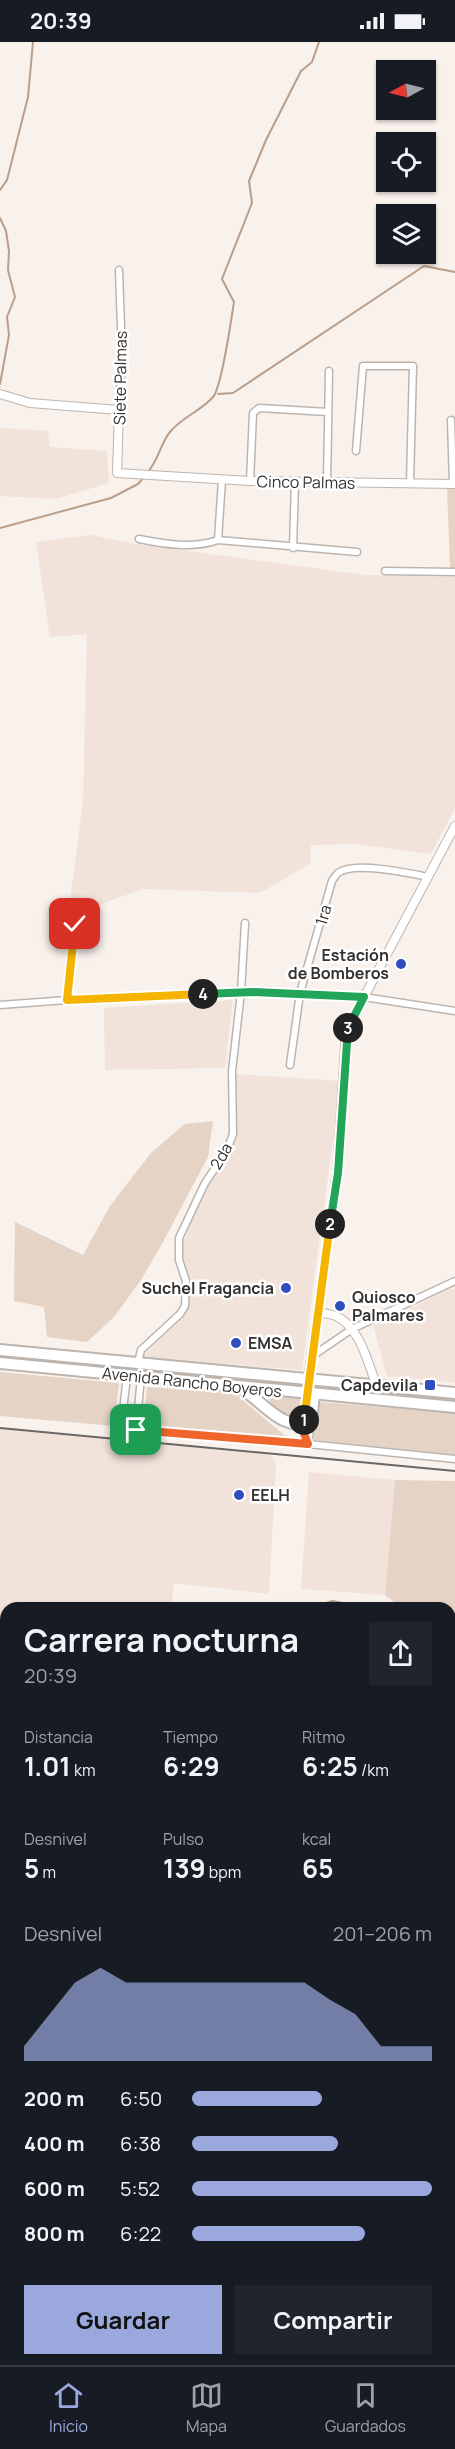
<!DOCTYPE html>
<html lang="es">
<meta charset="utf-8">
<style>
:root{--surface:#171b24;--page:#20242c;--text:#f1f3f6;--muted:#9ea1a6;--line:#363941;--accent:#9aa8dd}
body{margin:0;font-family:Manrope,sans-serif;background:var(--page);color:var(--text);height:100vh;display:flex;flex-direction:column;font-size:22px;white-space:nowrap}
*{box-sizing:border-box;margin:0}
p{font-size:20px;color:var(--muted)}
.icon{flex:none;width:33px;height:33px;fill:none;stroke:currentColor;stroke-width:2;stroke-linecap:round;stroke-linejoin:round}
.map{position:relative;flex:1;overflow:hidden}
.details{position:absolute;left:0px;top:1560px;width:456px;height:764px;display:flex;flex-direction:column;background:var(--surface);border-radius:18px 18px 0 0;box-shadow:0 2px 4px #0004}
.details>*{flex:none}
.needle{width:39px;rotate:263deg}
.controls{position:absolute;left:376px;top:18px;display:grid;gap:12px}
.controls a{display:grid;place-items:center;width:60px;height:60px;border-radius:0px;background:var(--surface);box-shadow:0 2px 4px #0004;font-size:30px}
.pin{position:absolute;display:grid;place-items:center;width:51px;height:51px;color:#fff;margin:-26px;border-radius:12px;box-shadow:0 3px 9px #0006}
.km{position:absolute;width:30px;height:30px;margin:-15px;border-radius:50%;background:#222;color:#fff;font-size:16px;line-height:30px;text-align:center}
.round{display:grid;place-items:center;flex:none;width:63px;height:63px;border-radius:0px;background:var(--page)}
.summary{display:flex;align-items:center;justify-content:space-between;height:102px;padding:0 24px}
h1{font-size:33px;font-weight:700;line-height:45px}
.metrics{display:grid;grid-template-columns:repeat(3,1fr);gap:9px;height:102px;padding:6px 24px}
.metrics div{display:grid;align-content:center}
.metrics b{font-size:26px;font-weight:700}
.metrics small{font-size:16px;font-weight:400}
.metrics p{font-size:16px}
.chart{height:168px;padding:12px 24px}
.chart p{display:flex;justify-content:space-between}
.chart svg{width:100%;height:108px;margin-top:6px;fill:var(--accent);opacity:.7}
.cta{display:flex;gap:12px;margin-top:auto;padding:12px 24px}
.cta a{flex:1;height:69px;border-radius:0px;background:var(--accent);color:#111;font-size:24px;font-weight:700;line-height:69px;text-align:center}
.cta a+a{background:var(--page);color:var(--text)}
ul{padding:0 24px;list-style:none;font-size:20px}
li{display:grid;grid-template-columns:96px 72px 1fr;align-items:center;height:45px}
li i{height:15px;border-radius:8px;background:var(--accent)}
.status{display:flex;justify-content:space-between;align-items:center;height:42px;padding:0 30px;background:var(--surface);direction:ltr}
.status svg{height:16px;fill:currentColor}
.tabs{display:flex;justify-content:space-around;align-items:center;height:84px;border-top:2px solid var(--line);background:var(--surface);font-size:16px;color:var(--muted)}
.tabs a{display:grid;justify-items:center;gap:3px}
.tabs .active{color:var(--accent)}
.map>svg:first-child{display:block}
.built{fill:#f2e3da}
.green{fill:#e5d3c6}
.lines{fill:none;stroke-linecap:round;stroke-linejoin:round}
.stream{stroke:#b99e8a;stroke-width:2}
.river{stroke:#b99e8a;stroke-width:12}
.minor-casing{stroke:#bcb5af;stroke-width:9}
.tertiary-casing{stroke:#bcb5af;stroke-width:10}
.trunk-casing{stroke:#bcb5af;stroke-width:14}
.minor{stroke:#fff;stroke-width:6}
.tertiary{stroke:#fff;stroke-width:8}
.trunk{stroke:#fff;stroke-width:10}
.rail{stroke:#6a6663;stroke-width:2}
.split-1-casing{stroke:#fff;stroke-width:12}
.split-2-casing{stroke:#fff;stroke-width:12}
.split-3-casing{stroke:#fff;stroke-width:12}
.split-4-casing{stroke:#fff;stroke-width:12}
.split-5-casing{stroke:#fff;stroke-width:12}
.split-1{stroke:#f0652b;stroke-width:8}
.split-2{stroke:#f5b400;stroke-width:8}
.split-3{stroke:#22a559;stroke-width:8}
.split-4{stroke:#22a559;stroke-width:8}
.split-5{stroke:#f5b400;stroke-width:8}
.poi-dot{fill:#304dbe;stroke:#fff;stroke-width:2}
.labels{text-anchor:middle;stroke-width:5;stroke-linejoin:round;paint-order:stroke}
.street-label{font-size:16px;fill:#34312f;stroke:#fff}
.poi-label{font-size:16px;font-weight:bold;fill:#34312f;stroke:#fff;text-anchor:end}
</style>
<div class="status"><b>20:39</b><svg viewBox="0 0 49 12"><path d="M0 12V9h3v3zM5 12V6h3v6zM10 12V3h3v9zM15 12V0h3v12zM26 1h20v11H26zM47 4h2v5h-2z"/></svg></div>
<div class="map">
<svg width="455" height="2323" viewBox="0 0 455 2323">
<rect width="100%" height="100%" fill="#f9f1ec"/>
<!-- built -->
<path class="built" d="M0 386 48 389 50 405 107 409 109 441 56 457 0 454Z
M92 493 136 502 365 533 455 535V766L431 812 357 802 311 803 310 822 260 851 143 847 68 874 83 760 87 592 50 595 36 500Z
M233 958 225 1026 105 1028 104 966Z
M236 1032 341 1039 302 1328 141 1316 187 1269 182 1204 208 1139 237 1094Z
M455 1245V1341L387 1334 373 1283Z
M0 1387 270 1412 276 1421 269 1552 174 1541 171 1566H6V1786L0 1792Z
M309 1430 395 1438 385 1553 301 1547Z
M450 2225H455V2323H292L298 2318H450Z
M100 2318H179V2323H98Z"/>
<!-- green -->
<path class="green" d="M447 445H455V527L450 526Z
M213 1079 208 1115 163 1200 141 1238 114 1275 87 1300 47 1295 44 1265 14 1259 15 1180 83 1213 110 1164 151 1111 185 1082Z
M0 1330 119 1341 114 1384 0 1374Z
M147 1345 233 1350 289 1397 143 1387Z
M276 1353 299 1356 302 1359 300 1372 291 1376C282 1373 273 1366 269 1357Z
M319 1360 455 1371V1413L313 1398Z
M395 1438 455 1439V1620L450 1615V1566H402L385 1553Z
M6 1938V2025L0 2027V1940Z
M0 2125 6 2147V2318H52L54 2323H0Z
M179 2318H266L261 2323H179Z"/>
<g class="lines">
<!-- stream -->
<path class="stream" d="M0 148 7 138 28 55 33 0
M0 176 6 189 9 209 8 228 15 255 7 275 9 293 0 342
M218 352 233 351 424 224 455 230
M147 431C159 418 160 402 170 390 182 375 201 369 213 355 222 345 231 278 234 260L222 237 252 161 249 139 266 98 301 29 312 20 319 0
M0 486 111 456 138 442 144 435
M450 1970 455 1974
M0 2162 2 2178 6 2188
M14 2323 16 2318"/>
<!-- river -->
<path class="river" d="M327 1566 333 1564 342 1566
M450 1644 455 1651
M0 1821 6 1819"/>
<!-- minor casing -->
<g class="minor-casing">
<path id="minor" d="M119 228 122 314 119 368
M451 378 453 442
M356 409 363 324H413L410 441
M250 439 253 371 259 366 328 370
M327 441 329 329
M139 497C164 502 193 507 218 498L357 510
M218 498 222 438
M293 506 295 440
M385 529 455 530
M67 958 75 882
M0 963 67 958 253 950 364 955 455 969
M290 1023 300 951 332 839C334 836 336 833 338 831 354 819 409 831 428 835
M311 1315 352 1287 455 1239
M138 1321 141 1308 180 1272 185 1264 186 1239 179 1218V1196L205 1141 227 1108 233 1092 232 1029 241 950 245 881
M127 1334 121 1386 308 1402 455 1417
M136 1388 141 1335
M303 1389 306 1352
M308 1402 311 1379"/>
</g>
<!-- tertiary casing -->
<g class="tertiary-casing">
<path id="tertiary" d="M0 352 30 361 119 368 117 431 250 439 455 442
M317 1270C323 1271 330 1272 336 1274 360 1285 368 1321 377 1345
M306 1352 337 1131 346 989 455 784"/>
</g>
<!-- trunk casing -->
<g class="trunk-casing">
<path id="trunk" d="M0 1308 455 1351
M0 1321 455 1365
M241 1347C266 1361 281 1390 311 1379L314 1353"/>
</g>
<!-- minor -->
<use href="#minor" class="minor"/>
<!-- tertiary -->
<use href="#tertiary" class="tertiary"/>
<!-- trunk -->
<use href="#trunk" class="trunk"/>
<!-- rail -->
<path class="rail" d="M0 1386 455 1429"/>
</g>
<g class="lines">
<!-- split-1 casing -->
<g class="split-1-casing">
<path id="split-1" d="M136 1388 308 1402 303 1389 304 1378"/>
</g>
<!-- split-2 casing -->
<g class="split-2-casing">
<path id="split-2" d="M304 1378 330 1182"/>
</g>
<!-- split-3 casing -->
<g class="split-3-casing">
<path id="split-3" d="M330 1182 338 1131 348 986"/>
</g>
<!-- split-4 casing -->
<g class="split-4-casing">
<path id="split-4" d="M203 952 253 950 364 955 348 986"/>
</g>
<!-- split-5 casing -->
<g class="split-5-casing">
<path id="split-5" d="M75 882 67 958 203 952"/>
</g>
<!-- split-1 -->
<use href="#split-1" class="split-1"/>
<!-- split-2 -->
<use href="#split-2" class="split-2"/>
<!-- split-3 -->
<use href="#split-3" class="split-3"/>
<!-- split-4 -->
<use href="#split-4" class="split-4"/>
<!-- split-5 -->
<use href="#split-5" class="split-5"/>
</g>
<!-- markers -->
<g class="poi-dot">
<circle cx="401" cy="922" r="6"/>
<circle cx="286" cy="1246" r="6"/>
<circle cx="340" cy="1264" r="6"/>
<circle cx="236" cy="1301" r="6"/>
<rect x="424" y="1337" width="12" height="12" rx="3"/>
<circle cx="239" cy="1453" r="6"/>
</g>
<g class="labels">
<!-- street labels -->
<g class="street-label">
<text transform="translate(120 336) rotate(-89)" y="6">Siete Palmas</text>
<text transform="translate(306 440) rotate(1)" y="6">Cinco Palmas</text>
<text transform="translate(323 873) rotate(-74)" y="6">1ra</text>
<text transform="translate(221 1114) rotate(-60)" y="6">2da</text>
<text transform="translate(192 1340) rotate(6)" y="6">Avenida Rancho Boyeros</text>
</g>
<!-- poi labels -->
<g class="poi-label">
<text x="389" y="919">Estación<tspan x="389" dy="18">de Bomberos</tspan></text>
<text x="274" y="1252">Suchel Fragancia</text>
<text x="352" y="1261" text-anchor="start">Quiosco<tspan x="352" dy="18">Palmares</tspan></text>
<text x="248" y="1307" text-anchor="start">EMSA</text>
<text x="418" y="1349">Capdevila</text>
<text x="251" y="1459" text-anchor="start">EELH</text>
</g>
</g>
</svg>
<div class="controls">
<a><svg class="needle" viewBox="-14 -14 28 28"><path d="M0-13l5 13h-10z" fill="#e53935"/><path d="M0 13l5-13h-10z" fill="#9ea1a6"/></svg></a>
<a><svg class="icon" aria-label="locate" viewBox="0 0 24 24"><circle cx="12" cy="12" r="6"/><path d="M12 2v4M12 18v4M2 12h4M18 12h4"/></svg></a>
<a><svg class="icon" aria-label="layers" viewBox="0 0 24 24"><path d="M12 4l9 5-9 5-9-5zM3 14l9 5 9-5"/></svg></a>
</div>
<div class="pin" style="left:136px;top:1388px;background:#1e9e55"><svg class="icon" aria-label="arrive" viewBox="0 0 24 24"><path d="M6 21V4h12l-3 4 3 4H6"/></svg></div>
<div class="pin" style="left:75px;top:882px;background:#d93025"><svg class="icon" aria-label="check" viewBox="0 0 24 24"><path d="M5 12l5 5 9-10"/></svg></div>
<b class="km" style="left:304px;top:1378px">1</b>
<b class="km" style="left:330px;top:1182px">2</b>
<b class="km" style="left:348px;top:986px">3</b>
<b class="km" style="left:203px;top:952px">4</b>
<section class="details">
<div class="summary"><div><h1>Carrera nocturna</h1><p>20:39</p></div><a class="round"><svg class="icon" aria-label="share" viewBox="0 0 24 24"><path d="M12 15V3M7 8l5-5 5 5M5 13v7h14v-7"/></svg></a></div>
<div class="metrics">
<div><p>Distancia</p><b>1.01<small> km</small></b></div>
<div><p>Tiempo</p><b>6:29</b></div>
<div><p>Ritmo</p><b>6:25<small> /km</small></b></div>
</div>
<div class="metrics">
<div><p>Desnivel</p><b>5<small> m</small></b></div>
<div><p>Pulso</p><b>139<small> bpm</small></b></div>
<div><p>kcal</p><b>65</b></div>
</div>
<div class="chart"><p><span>Desnivel</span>201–206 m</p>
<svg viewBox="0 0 160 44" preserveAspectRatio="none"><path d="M0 44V38L10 25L20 12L30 6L40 12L50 12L60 12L70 12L80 12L90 12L100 12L110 12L120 19L130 25L140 38L150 38L160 38V44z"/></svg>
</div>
<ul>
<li><b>200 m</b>6:50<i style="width:54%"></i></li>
<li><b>400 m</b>6:38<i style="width:61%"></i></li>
<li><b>600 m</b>5:52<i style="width:100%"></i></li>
<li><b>800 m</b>6:22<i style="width:72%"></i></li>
</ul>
<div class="cta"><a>Guardar</a><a>Compartir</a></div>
</section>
</div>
<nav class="tabs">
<a class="active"><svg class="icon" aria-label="home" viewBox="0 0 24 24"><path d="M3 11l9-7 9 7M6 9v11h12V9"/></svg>Inicio</a>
<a><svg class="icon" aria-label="map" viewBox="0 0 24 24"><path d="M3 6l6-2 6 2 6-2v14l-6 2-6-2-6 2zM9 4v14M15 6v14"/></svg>Mapa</a>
<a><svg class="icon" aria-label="saved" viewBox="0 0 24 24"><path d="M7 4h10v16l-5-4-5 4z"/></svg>Guardados</a>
</nav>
